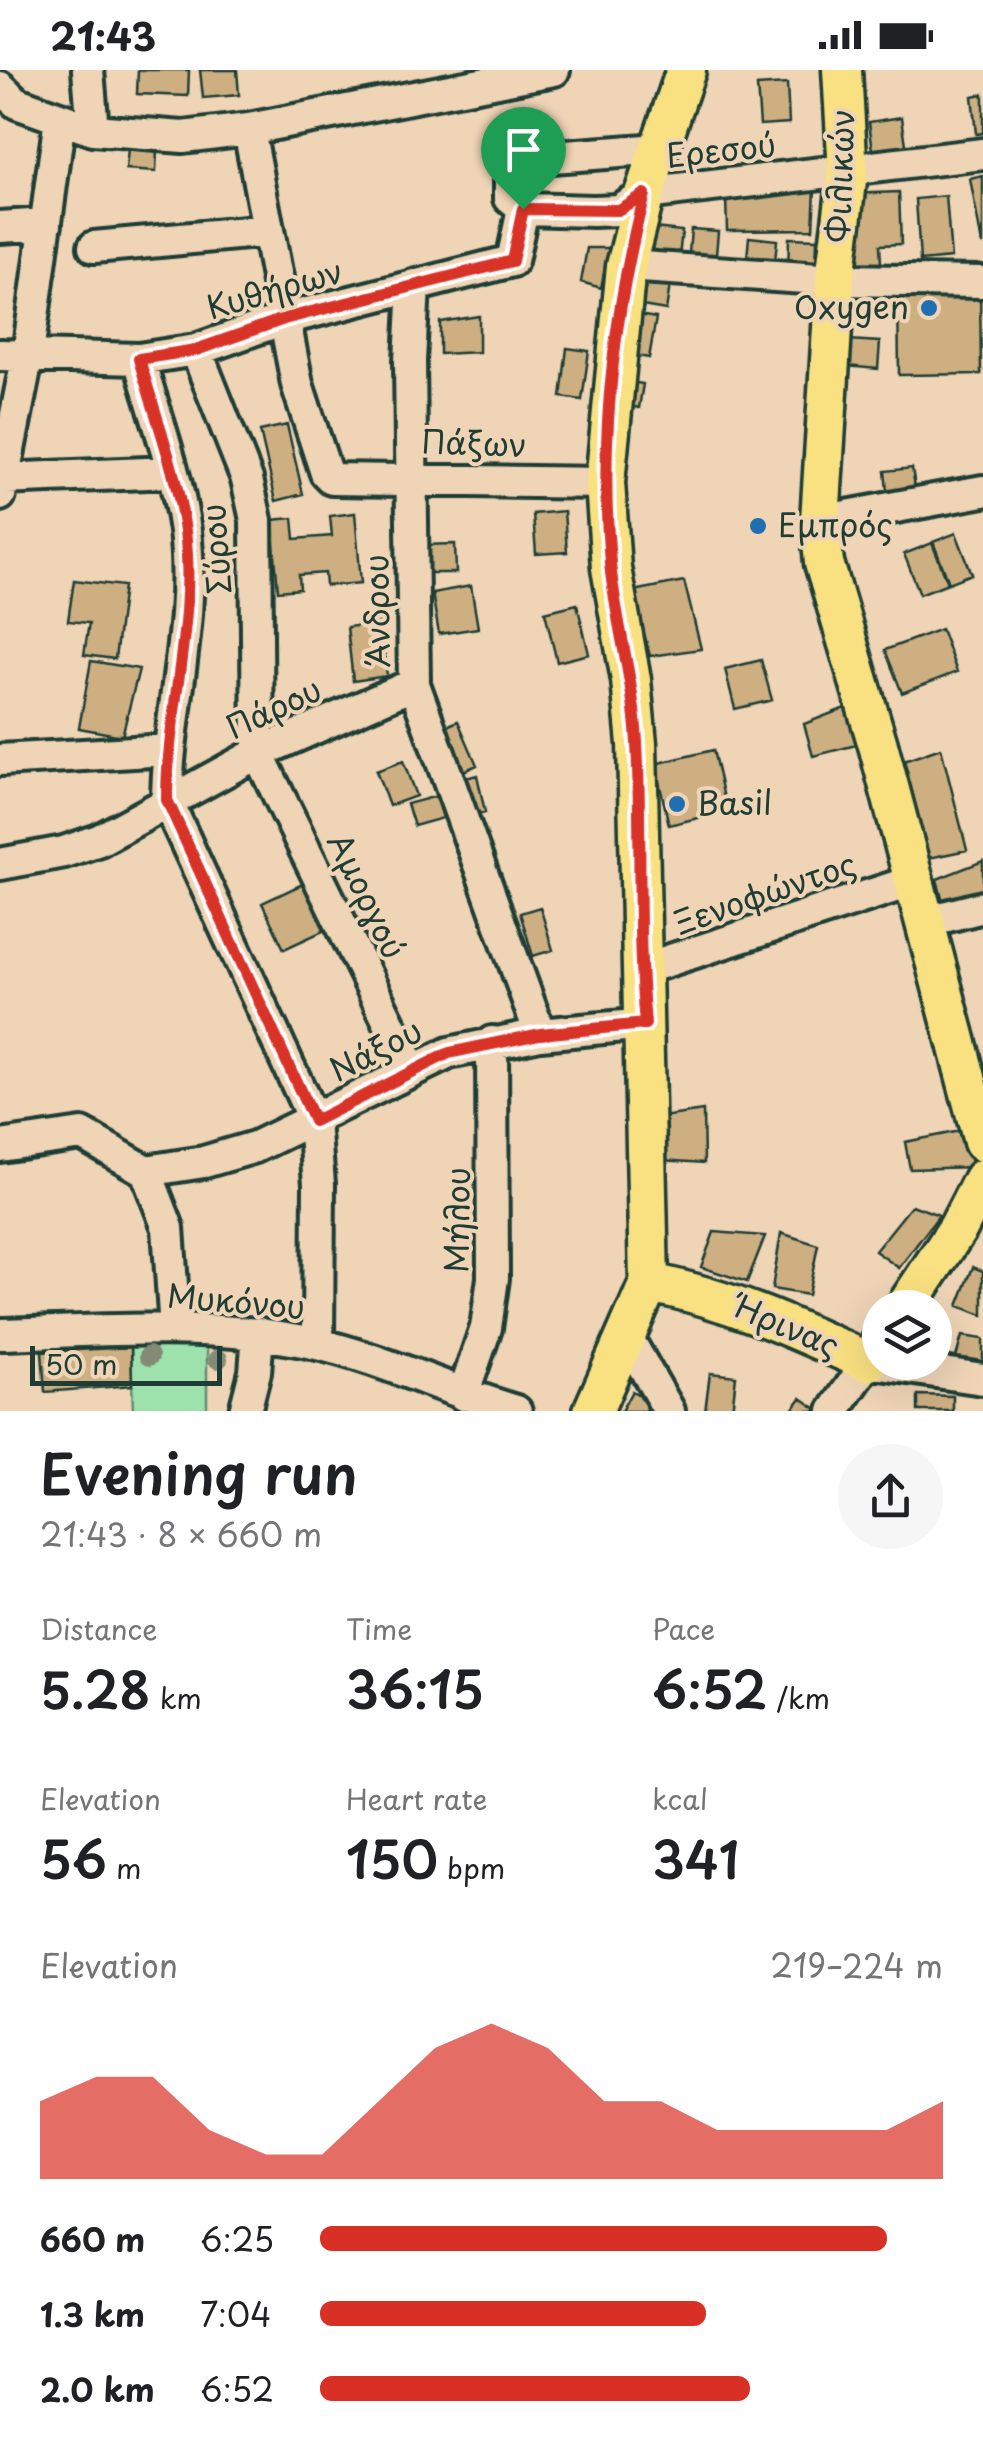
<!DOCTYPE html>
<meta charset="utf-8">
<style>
:root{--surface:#fff;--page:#f6f6f6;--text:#202124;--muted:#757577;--accent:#d93025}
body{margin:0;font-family:"Playpen Sans",sans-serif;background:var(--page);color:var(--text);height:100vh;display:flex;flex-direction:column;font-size:38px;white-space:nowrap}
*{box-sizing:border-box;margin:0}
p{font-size:32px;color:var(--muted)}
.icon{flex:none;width:55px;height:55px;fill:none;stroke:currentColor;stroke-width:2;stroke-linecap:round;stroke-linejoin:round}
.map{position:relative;height:1341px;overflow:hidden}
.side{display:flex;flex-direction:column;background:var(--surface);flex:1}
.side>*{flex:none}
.fabs{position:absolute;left:862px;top:1220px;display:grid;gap:20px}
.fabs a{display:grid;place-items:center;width:90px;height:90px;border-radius:50%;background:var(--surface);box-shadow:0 10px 40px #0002;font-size:50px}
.scale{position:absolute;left:30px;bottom:25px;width:192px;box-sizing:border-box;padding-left:10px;border:5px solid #1f3d34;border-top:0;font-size:28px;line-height:35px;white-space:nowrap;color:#1f3d34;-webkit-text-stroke:8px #efd4b6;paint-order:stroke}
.pin{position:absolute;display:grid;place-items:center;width:85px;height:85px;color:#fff;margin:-102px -42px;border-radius:50% 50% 50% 0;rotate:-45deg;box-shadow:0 0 10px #0007}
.pin .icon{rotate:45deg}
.round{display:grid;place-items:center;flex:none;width:105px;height:105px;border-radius:52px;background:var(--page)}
.overview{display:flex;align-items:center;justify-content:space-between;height:170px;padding:0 40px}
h1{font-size:55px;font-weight:600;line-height:75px}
.metrics{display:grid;grid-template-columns:repeat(3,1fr);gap:15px;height:170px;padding:10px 40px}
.metrics div{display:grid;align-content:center}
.metrics b{font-size:50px;font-weight:600}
.metrics small{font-size:28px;font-weight:400}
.metrics p{font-size:28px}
.chart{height:280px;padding:20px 40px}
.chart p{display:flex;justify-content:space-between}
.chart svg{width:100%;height:180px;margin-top:10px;fill:var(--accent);opacity:.7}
ul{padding:0 40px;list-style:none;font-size:32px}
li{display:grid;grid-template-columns:160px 120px 1fr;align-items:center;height:75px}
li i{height:25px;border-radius:12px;background:var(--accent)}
.status{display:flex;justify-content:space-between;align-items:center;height:70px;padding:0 50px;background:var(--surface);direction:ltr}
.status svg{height:28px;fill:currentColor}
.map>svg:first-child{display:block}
.green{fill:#9de1ad;stroke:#5e8f70;stroke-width:2.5}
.building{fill:#ceaf82;stroke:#1f3d34;stroke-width:2.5}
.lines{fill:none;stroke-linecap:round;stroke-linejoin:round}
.minor-casing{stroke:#1f3d34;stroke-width:38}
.major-casing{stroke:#1f3d34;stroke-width:45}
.minor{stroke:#efd4b6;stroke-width:30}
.major{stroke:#f9e181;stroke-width:38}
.tree{fill:#848a75}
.route-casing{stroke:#fff;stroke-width:20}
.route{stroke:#d93025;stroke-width:12}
.poi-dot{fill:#1f6fb2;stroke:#efd4b6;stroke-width:4}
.labels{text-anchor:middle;stroke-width:8;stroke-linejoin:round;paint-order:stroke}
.street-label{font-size:32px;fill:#1f3d34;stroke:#efd4b6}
.poi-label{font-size:32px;fill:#1f3d34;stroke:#efd4b6;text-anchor:start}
</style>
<div class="status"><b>21:43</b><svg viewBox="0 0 49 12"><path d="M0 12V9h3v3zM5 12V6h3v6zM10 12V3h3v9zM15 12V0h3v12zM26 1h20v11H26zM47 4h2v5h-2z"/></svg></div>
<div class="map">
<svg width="983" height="1341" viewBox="0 0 983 1341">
<rect width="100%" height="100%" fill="#efd4b6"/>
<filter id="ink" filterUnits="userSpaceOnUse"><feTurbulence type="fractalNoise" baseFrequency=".01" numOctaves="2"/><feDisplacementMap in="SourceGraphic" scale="20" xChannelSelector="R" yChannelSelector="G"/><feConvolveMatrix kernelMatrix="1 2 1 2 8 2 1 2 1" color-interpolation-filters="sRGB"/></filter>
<g filter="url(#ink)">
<!-- green -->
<path class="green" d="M207 1276V1341H133L131 1277Z"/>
<!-- building -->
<path class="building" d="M138 0H189L188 26 137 24Z
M200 0H237L239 25 203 28Z
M787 14 789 53 760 55 757 16Z
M983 24V63L976 64 972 26Z
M902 47 908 89 875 94 869 52Z
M128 79H157L156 102 126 100Z
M983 106V174H982L970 109Z
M815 118 813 159 727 160 726 127Z
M899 122 901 174 880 175 881 193 851 194 849 124Z
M946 126 951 188 920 191 916 129Z
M654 158 682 161 678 195 651 192Z
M691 159 718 161 715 197 688 195Z
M749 167 777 170 774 202 746 199Z
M789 168 817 169 816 203 788 202Z
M587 178H609L601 218 581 212Z
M648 205 671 209 666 240 642 236Z
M980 218 981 304 899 305 898 220Z
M633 244 656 248 649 288 626 284Z
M479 246V282L440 284V252Z
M848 270 880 272 878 299 846 296Z
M567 278 589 281 582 330 561 327Z
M624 311 643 314 639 338 620 334Z
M287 355 303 424 276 431 260 361Z
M912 398 915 417 887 421 885 401Z
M564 441 567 482 536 484 533 444Z
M355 443 361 513 326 516 325 503 299 505 300 519 278 521 272 450 293 448 295 469 332 466 330 446Z
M956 463 972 504 949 513 933 472Z
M932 473 948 513 920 524 904 484Z
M455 474 456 503H422L421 475Z
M74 510 124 516 115 589 84 585 89 553 68 551Z
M684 511 701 579 650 586 633 521Z
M471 516 478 558 439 564 432 523Z
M577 534 589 584 557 592 545 542Z
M381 553 387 606 353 611 347 557Z
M941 559 957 602 902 623 885 580Z
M761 590 772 630 735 639 725 599Z
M91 591 139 599 122 666 79 658Z
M858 633 864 673 813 686 804 654Z
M458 651 477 695 457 704 438 660Z
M941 678 967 780 919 790 895 694Z
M713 680 727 741 669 755 655 694Z
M403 691 416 726 389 736 376 701Z
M477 705 485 742 469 746 462 709Z
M437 726 443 748 414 756 407 734Z
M983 791V826L944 836 937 809Z
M311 810 332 857 284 879 262 833Z
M540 837 553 880 533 886 520 843Z
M703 1041 704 1093 661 1090 662 1047Z
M965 1060 973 1097 910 1099 905 1072Z
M912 1135 939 1145 899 1198 875 1181Z
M714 1162 765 1166 747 1212 701 1197Z
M781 1163 818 1175 808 1225 772 1219Z
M973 1197 983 1201V1245L958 1236Z
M962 1266 983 1269V1304L953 1298Z
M131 1277 132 1315 45 1322 42 1282Z
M710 1303 736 1306 732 1341H705Z
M632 1321 657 1335 654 1341H621Z
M918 1325 953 1326V1341H918Z
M801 1328 820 1341H791Z"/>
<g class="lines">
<!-- minor casing -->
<g class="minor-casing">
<path id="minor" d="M88 0 93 60
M0 17 17 33 93 60 183 67 249 59 554 0
M249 59 297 314 326 403 332 409 605 413
M660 79 510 90V128L523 139 593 141 618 140 644 124 983 84
M0 157 46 154
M94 177 268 161
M626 196 835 210 983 212
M414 215 410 291 414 614 540 964
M196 280 247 409 256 450 258 683 412 1000
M0 285 139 289 196 280 284 249 512 191 523 139
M139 289C155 345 177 403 185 461 196 551 168 641 167 731L314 1051 319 1114 318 1274
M0 409 172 402
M0 425 28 284 60 48
M820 451 983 421
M0 690 167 680
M0 794 64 782 99 770 258 683 414 614
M924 852 983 837
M640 900 913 811
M0 1076 82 1064 146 1101
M146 1101 204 1092 255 1077 449 983 540 964 645 954
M146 1101 168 1158 175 1259
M0 1264C104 1261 210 1251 313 1273 381 1288 448 1321 516 1341
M628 1269 669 1341
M463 1325 486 1258 493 1208 492 972
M245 1341 255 1302 258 1263
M834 1341 868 1292 983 1309"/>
</g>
<!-- major casing -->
<g class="major-casing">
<path id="major" d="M842 0 848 103 835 210 820 451 824 493 878 675 983 1072
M649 1213C728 1228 796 1259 868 1292L880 1274
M905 1238 958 1158 983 1109
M593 1341 649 1213 637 674 631 610 611 498 605 413 626 196 644 124 686 0"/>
</g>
<!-- minor -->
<use href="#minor" class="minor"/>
<!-- major -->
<use href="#major" class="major"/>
</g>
<!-- trees -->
<g class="tree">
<circle cx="149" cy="1286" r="10"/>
<circle cx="218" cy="1289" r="10"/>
</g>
</g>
<g class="lines" filter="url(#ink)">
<!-- route casing -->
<g class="route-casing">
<path id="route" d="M644 124C614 243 599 370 610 493 616 554 634 612 637 673 642 767 636 860 645 954L540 964 449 983 314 1051 167 730C167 641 196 551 185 461 177 403 155 345 139 289L196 280 284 249 512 191 523 139 618 140Z"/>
</g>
<!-- route -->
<use href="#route" class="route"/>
</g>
<!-- markers -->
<g class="poi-dot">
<circle cx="929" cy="238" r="10"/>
<circle cx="758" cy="456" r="10"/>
<circle cx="677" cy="734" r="10"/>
</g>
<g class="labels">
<!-- street labels -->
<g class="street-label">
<text transform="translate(721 81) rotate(-6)" y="11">Ερεσού</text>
<text transform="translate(841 106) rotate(-88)" y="11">Φιλικών</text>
<text transform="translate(275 220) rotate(-16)" y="11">Κυθήρων</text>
<text transform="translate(474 374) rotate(2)" y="11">Πάξων</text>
<text transform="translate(217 479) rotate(-94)" y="11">Σύρου</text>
<text transform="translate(378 541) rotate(-91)" y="11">Άνδρου</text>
<text transform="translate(274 639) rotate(-25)" y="11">Πάρου</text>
<text transform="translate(765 824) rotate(-19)" y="11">Ξενοφώντος</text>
<text transform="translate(366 826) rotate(64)" y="11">Αμοργού</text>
<text transform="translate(376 981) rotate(-27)" y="11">Νάξου</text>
<text transform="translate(458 1150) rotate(-89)" y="11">Μήλου</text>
<text transform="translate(236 1232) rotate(5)" y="11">Μυκόνου</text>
<text transform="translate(787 1257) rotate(23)" y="11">Ήρινας</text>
</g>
<!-- poi labels -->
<g class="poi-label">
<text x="909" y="249" text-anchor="end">Oxygen</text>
<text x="778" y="467">Εμπρός</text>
<text x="697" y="745">Basil</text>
</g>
</g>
</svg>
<div class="fabs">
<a><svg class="icon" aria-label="layers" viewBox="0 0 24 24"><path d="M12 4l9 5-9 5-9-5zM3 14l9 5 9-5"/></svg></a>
</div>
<div class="scale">50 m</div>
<div class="pin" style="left:523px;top:139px;background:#1e9e55"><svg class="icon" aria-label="arrive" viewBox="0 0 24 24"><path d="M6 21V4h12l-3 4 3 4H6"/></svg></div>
</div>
<section class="side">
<div class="overview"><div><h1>Evening run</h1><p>21:43 · 8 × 660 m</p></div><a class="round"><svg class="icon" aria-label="share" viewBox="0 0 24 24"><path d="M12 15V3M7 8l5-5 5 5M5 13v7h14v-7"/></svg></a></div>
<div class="metrics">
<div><p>Distance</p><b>5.28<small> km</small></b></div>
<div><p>Time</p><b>36:15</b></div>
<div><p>Pace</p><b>6:52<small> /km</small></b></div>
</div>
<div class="metrics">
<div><p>Elevation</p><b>56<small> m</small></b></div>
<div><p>Heart rate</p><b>150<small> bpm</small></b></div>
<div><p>kcal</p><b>341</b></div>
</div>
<div class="chart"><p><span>Elevation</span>219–224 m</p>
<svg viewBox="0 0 160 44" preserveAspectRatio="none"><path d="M0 44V25L10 19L20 19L30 32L40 38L50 38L60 25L70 12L80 6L90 12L100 25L110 25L120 32L130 32L140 32L150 32L160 25V44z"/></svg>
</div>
<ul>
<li><b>660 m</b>6:25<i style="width:91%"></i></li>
<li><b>1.3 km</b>7:04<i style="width:62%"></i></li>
<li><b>2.0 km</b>6:52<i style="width:69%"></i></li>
</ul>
</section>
